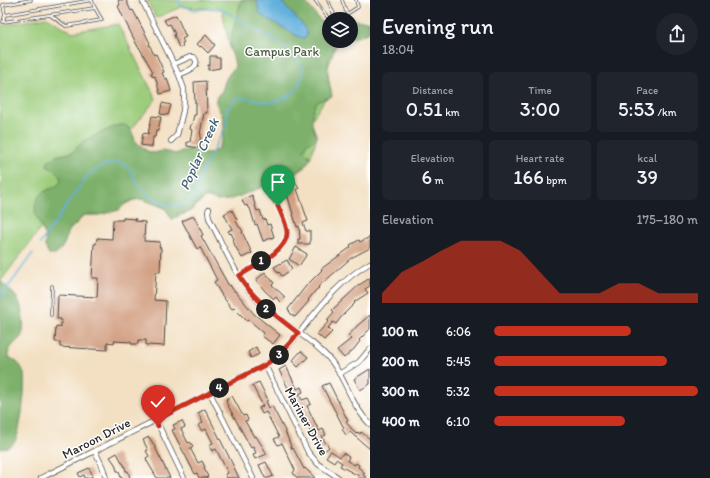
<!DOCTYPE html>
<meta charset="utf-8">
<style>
:root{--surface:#171b24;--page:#20242c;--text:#f1f3f6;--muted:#9ea1a6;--accent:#c8321e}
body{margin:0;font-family:Itim,sans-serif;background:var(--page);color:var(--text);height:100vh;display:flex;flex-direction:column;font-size:15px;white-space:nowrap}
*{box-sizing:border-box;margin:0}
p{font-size:13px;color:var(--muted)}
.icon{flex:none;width:22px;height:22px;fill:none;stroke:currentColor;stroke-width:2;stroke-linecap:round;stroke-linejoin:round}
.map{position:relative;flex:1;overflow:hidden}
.side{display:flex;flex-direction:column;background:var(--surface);width:340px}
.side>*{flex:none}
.controls{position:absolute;left:322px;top:12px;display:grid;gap:8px}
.controls a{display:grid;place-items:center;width:36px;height:36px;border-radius:50%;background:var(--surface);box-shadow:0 2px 6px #0003;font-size:20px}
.pin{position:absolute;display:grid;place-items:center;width:34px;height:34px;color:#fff;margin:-41px -17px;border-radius:50% 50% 50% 0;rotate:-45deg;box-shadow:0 0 4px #0007}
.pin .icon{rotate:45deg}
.km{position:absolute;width:20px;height:20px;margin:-10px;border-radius:50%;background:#222;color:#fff;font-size:11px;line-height:20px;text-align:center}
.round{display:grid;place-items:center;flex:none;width:42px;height:42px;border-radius:21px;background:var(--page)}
.summary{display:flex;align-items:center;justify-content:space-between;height:68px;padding:0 12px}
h1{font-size:22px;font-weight:600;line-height:30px}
.figures{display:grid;grid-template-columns:repeat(3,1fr);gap:6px;height:68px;padding:4px 12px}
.figures div{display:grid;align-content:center;border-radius:6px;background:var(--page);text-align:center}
.figures b{font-size:20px;font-weight:600}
.figures small{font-size:11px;font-weight:400}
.figures p{font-size:11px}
.chart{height:112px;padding:8px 12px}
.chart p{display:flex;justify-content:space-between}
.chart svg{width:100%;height:72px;margin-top:4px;fill:var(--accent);opacity:.7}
ul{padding:0 12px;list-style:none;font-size:13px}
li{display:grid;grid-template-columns:64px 48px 1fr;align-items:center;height:30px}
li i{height:10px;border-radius:5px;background:var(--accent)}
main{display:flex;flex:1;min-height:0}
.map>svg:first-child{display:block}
.green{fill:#9ccc7b;stroke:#647c53}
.forest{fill:#7db06b;stroke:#546e4b}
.water{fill:#64b0dd;stroke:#486e84}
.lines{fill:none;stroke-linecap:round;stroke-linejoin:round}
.stream{stroke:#64b0dd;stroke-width:1.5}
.building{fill:#d29f81}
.service-casing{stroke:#494642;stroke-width:3.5}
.minor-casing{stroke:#494642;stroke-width:6}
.service{stroke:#fff;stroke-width:2}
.minor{stroke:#fff;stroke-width:4.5}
.route-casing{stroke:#fff;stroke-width:8}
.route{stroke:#c8321e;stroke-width:5}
.labels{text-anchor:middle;stroke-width:3;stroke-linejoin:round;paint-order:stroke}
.park-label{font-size:13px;fill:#4d5b43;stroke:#fff}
.street-label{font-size:13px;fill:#2b2b2b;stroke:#fff}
.water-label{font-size:14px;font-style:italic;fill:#426072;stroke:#fff}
</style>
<main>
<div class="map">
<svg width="370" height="478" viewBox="0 0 370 478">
<rect width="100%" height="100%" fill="#fff"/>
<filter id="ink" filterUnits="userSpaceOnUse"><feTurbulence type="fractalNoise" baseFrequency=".025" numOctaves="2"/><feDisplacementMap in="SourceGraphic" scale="8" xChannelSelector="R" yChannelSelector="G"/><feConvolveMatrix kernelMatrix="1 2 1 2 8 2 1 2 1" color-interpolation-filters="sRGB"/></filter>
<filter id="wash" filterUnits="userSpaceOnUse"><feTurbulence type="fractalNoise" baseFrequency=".012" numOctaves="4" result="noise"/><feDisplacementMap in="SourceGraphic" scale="16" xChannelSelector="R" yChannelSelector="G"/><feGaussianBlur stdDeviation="0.9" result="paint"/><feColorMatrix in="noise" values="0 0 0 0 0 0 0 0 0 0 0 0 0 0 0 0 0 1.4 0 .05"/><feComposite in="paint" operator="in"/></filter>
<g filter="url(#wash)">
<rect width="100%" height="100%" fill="#f3e0c3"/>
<!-- green -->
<path class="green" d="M147 0H303L324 25H329V41L336 45 327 70 332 96 325 99 311 121 317 137 310 159 302 170 272 183 228 200 205 198 189 212 172 219 165 208 142 199 133 200 125 204 119 210 98 215H83L78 222 67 232C66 242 63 248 55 255L49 254 45 246C46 239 46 234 41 228L0 282V183L2 179 0 175V26L47 17 72 32 118 24 156 99 131 130 129 127 136 142 147 151 155 153 162 151 176 154C192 143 205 159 216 150 224 144 225 127 223 118 222 112 216 107 216 101 216 96 219 94 222 91 224 87 224 83 226 79 228 75 232 71 235 67L234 59 230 49 222 9 181 7 156 18Z"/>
<!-- forest -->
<path class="forest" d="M241 0H304L324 25 329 27V41H347C343 42 338 44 335 47 324 61 328 81 332 96 328 98 323 99 319 101 309 108 311 128 317 137L312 142 307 143 306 148 303 150 309 155 310 159C305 167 299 174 289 169L272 183 240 196 228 200 217 201 209 196C203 198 193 207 189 212L177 214 174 219H172L165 208 142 199 133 200 125 204 119 210 98 215H83L78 222 67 232C66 242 63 248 55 255L49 254 45 246C49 227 26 217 39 196 45 188 56 190 61 181 59 173 56 170 48 167L47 163 56 156 73 152 83 141 118 125H125L131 130 136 142 147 151 154 153 162 151 176 154C192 143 205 159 216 150 224 144 225 127 223 118 222 112 216 107 216 101 216 96 219 94 222 91 224 87 224 83 226 79 228 75 232 71 235 67L234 59 230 49 231 37Z
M351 20 367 21 370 22V32L351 39Z
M0 282H1C8 288 16 295 20 303 22 311 26 330 21 337 16 343 7 348 8 357 16 360 22 365 24 374 26 386 21 434 14 443 11 447 4 448 0 449Z"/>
<!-- water -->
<path class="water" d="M257 0H281C288 13 303 20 307 34L306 37 304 38 299 37 263 16 259 12Z"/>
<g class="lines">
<!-- stream -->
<path class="stream" d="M40 244 87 176 102 166 119 162 130 169 138 185 149 196 168 205H183L196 194 201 174 226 125 227 109 236 98 251 99 271 103 286 98 299 87 303 70 297 58 282 45 220 8 194 10 181 5 178 0
M0 298 33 253"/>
</g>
<g id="blocks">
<!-- building -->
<path class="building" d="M118 0H126L131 11 133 10 150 43 149 44 154 55 156 54 164 72 162 73 165 79 167 78 171 91 160 94 155 76 153 77 151 73 153 72 139 47H138L125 21 118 6 120 5Z
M176 15 186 37 182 39 184 42 182 43 183 46 179 48 174 35 175 34 170 24 167 25 164 20Z
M206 35 215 45 208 53 201 46 200 47 197 44Z
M210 56H216V58H220V68L208 70V65H210Z
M206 81 207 113H204L200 134H201L199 148 187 146V142H190L192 130 190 129 191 124H192L194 115H196V103H195L194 82Z
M162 103 171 105 168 115 160 114Z
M152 116 161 117 158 131H156L155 137H153L152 147 141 145 143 133 148 134Z
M290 179V181L294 179 299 189H297L308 221 303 223 306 231H310V244H298V239H300L299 226 297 227 283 181Z
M252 195 257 211 260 210 263 220 265 219 267 225 270 224 274 237 263 241 257 224 255 225 250 208H248L247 205 245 206 242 200Z
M232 210 237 220 236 221 239 227H240L243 232H242L252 253 242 258 235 246 233 240 234 239 231 233 230 234 228 231 232 229 224 214Z
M194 216 203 235 201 236 229 286 230 285 234 291H235L254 314 280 335 273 344 262 336 264 333 249 320 247 321 234 308 232 309 221 294 214 282 217 280 200 247 197 249 182 221Z
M123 218 136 219 135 221 145 222 144 241 160 242 159 247 161 248 160 272H156L154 300 166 301 164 346 146 345V340H138V344H131V342L114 341V343L107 342V350L60 347V342H55L56 326 61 327V319H57L58 295 97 297 98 278H92L94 244H96L97 238 112 239 113 220H123Z
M370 237V248L351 258 324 282H323L318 287 319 288 316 290 308 300 309 301 295 317 291 314 288 309 306 286 322 270 321 269 351 247 350 245 359 240 360 242Z
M296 247 307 254 299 266 289 259Z
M287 260 292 269 282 276 279 272 278 273 274 267Z
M265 272 274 283 272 285 285 297 280 302 276 297 274 299 265 291 256 280Z
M370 278V286L365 289 368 293 354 302 355 303 342 316 336 324 333 322 328 328 332 332 324 340 317 334 329 321 327 320 334 312 332 310 359 285Z
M370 315V329L359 340 360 341 354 349 344 358 337 350 351 339 348 336 357 326Z
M256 347 259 354 251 358 248 352Z
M301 351 308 357 298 367 292 361Z
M286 366 297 389 301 387 303 392 299 394 302 400 308 398 311 404 307 406 319 431 323 429 326 435 321 437 329 447 323 452 317 445 320 443 316 435 313 437 295 402 293 395 295 394 292 389 289 390 279 370Z
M370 369V384L360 390 354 379Z
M259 382 268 400 266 401 269 408 272 406 285 431 292 449 293 448 304 469 305 468 315 478H297L293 473 295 470 282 443 278 445 274 439 279 437 266 412 262 414 259 408 263 406 252 385Z
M329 383 348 421 346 422 356 434 358 432 360 434 361 432 370 439V449L350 432 346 435 342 429 344 428 322 386Z
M232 396 243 416 246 415 248 420 245 421 254 437 256 436 267 454 255 459 253 455 256 453 253 447 251 448 226 402 227 401 226 399Z
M205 409 232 463 239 478H227L225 474 228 473 216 449 212 451 209 445 213 443 206 429 202 431 198 425 203 423 198 413Z
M182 421 185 427 181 429 188 443 190 442 193 446 190 448 198 463 202 461 205 467 204 468 208 477 205 478H199L197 473 195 474 172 430 175 429 173 425Z
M149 437 154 445 170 478H157L147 461 146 458 149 456 146 451 148 450 143 440Z
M331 451 340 457 343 453 349 457 347 461 355 465 356 463 359 465 358 467 365 473 363 475 367 478H357L359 476 340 466 342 463 336 459 334 462 326 457Z
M117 453 123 464H124L126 471H128L130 478H121L119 471H117L115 464 110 457Z
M266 462 273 476 269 478H265L259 465Z
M89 468 93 476 88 478H85L84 475 80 477 78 473Z"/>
</g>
</g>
<g filter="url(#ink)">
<use href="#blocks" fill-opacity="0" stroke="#494642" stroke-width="1"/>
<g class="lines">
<!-- service casing -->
<g class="service-casing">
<path id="service" d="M31 0 3 5 5 15 92 0
M315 0 329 19
M328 0 335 17 331 19
M342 0 347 14 358 7 356 0
M5 15 3 22 95 8 92 1
M50 15 66 26 102 20 95 8
M51 315 52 286"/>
</g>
<!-- minor casing -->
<g class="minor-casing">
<path id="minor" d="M142 0 179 75 184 89V101L183 111 177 135 171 141
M174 64 190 57H194C202 67 187 71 179 75
M209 209 208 211 209 218C224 247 237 281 261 304 283 324 313 339 332 362 347 382 352 407 370 424
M239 276C252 268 284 252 287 236 288 230 285 224 283 218 280 209 278 202 271 196
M265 365 308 452 318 464 339 478
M339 374 359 362 370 349
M210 393 253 478
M156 420 184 478
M95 451 103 468 106 478
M41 478 265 365 284 351C311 320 333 284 370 263"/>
</g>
<!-- service -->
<use href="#service" class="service"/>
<!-- minor -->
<use href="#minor" class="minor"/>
</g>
</g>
<g class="lines" filter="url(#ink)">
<!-- route casing -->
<g class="route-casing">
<path id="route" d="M158 426 156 420 265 365C279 356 288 346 298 333 275 315 255 301 239 276 253 267 288 250 287 233 287 224 281 214 278 206"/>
</g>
<!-- route -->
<use href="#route" class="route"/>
</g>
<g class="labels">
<!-- park labels -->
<g class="park-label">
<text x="282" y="56">Campus Park</text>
</g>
<!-- street labels -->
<g class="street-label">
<text transform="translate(307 421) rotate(61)" y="5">Mariner Drive</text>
<text transform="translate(96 438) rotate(-27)" y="5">Maroon Drive</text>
</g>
<!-- water labels -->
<g class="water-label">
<text transform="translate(199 154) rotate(-66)" y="5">Poplar Creek</text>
</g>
</g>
</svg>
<div class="controls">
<a><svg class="icon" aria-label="layers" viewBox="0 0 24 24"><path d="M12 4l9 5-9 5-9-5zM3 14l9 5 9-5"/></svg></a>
</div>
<div class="pin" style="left:278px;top:206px;background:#1e9e55"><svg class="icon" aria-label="arrive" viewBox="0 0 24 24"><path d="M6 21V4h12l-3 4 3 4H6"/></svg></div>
<div class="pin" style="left:158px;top:426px;background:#d93025"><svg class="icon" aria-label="check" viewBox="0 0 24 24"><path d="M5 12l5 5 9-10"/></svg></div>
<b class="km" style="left:261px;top:261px">1</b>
<b class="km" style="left:266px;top:309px">2</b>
<b class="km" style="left:279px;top:355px">3</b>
<b class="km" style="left:219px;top:388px">4</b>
</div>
<section class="side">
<div class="summary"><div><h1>Evening run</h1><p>18:04</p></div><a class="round"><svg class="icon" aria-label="share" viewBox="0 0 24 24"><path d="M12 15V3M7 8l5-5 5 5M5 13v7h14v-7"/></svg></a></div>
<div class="figures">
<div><p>Distance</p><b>0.51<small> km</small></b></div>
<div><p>Time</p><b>3:00</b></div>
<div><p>Pace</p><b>5:53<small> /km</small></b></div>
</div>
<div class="figures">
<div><p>Elevation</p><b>6<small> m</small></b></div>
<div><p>Heart rate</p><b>166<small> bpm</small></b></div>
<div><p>kcal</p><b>39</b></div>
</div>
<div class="chart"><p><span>Elevation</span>175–180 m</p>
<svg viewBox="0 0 160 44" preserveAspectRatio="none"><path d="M0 44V38L10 25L20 19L30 12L40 6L50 6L60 6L70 12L80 25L90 38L100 38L110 38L120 32L130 32L140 38L150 38L160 38V44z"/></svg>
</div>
<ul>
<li><b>100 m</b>6:06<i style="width:67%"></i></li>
<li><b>200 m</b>5:45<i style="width:85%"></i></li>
<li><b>300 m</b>5:32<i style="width:100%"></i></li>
<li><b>400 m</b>6:10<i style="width:64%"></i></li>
</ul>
</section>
</main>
